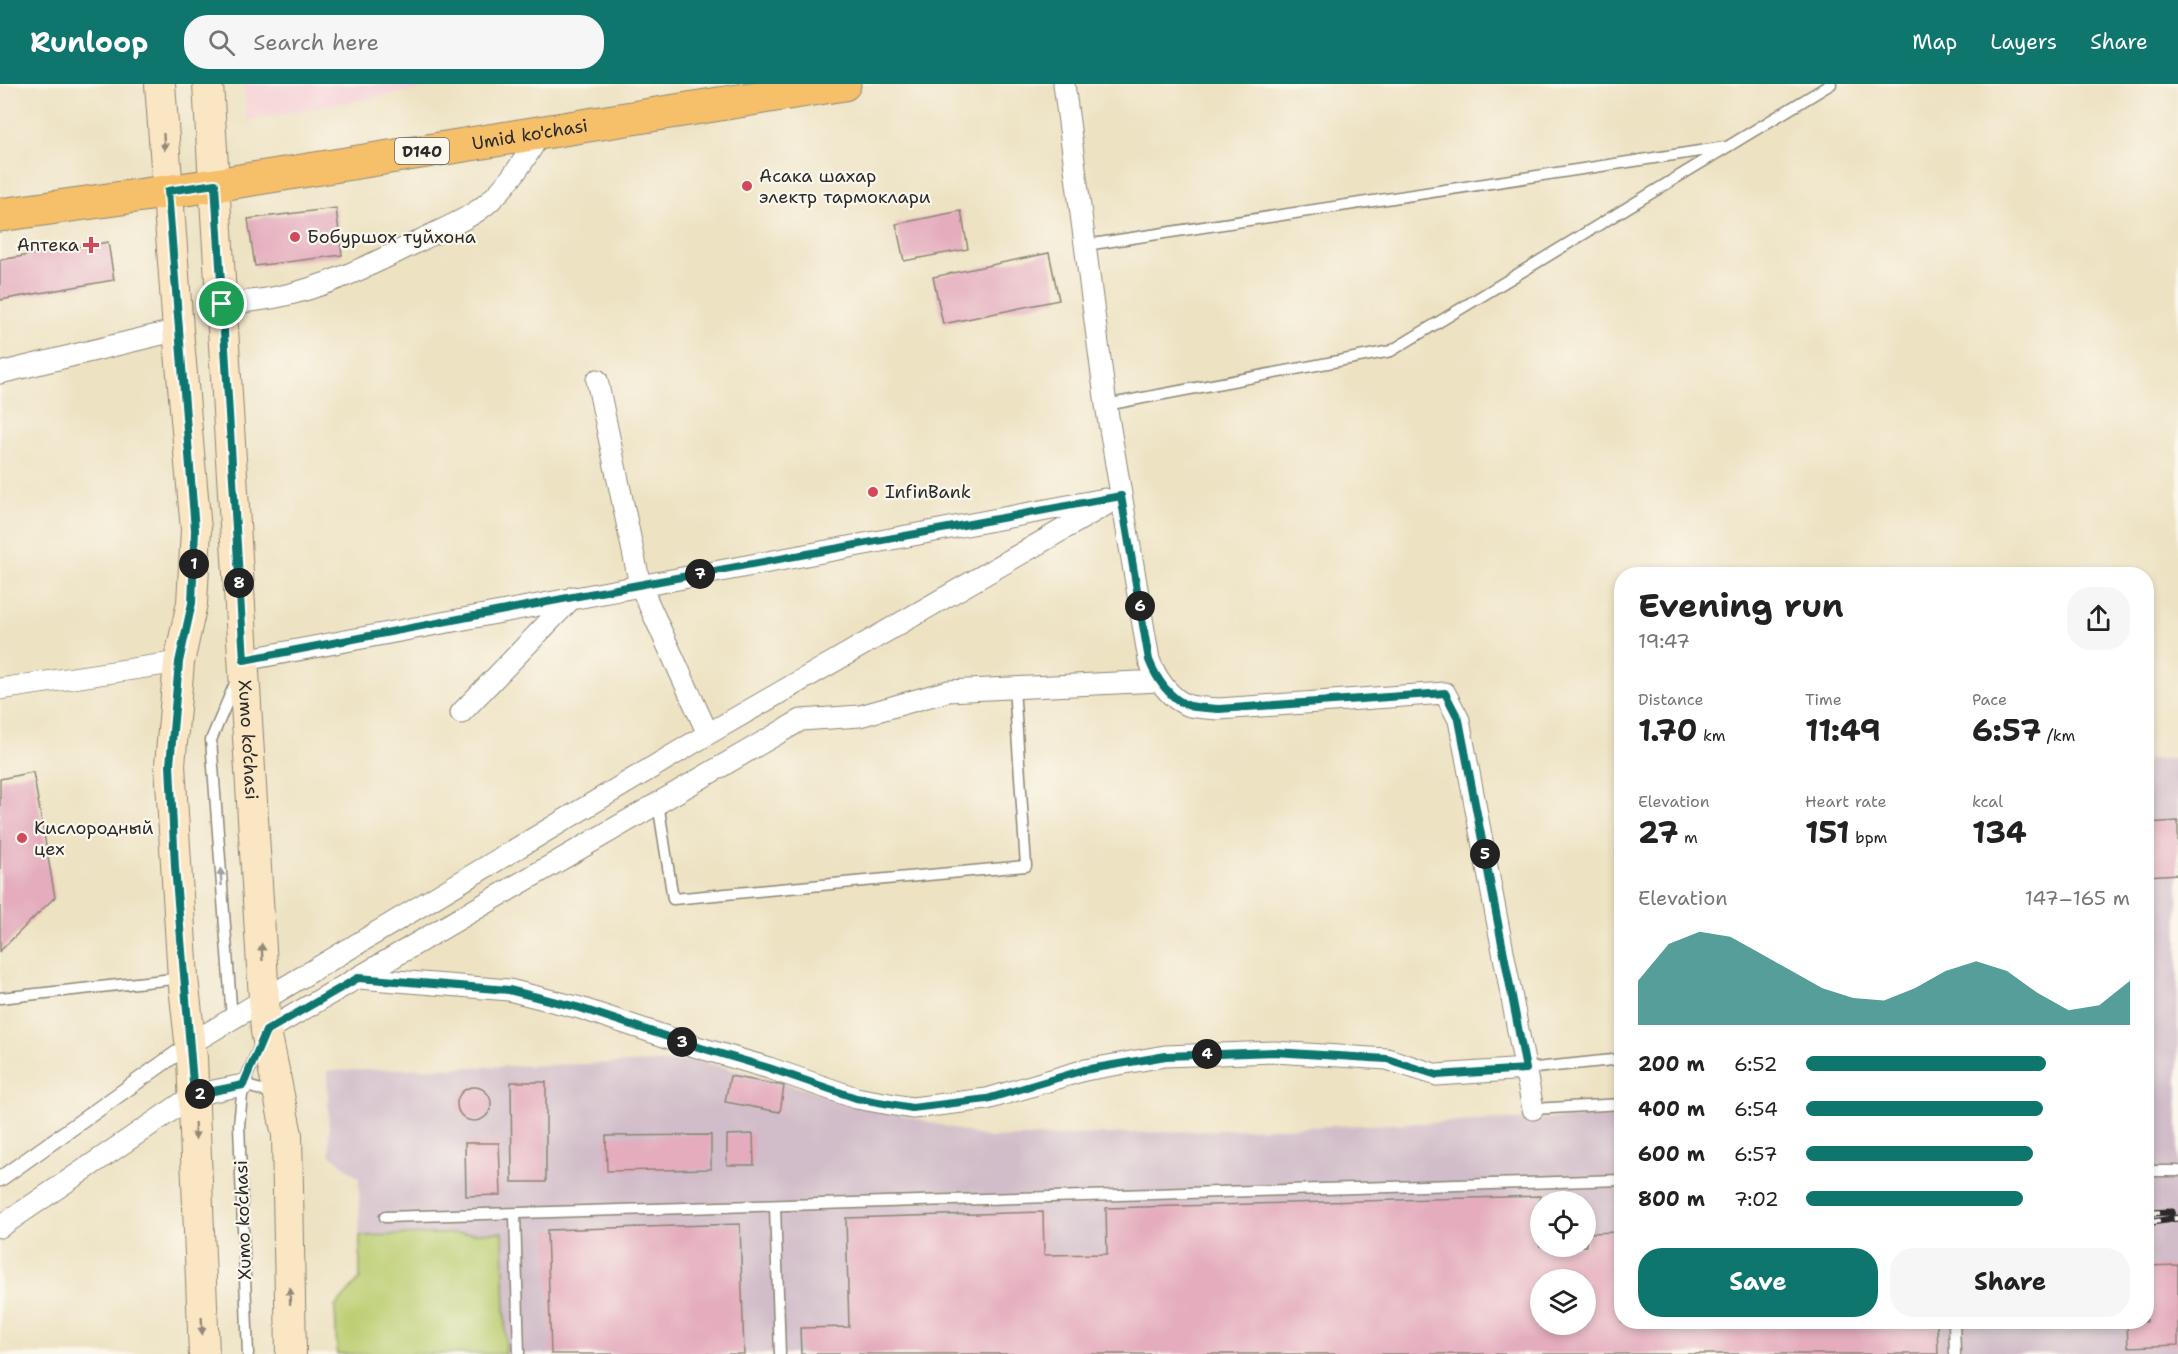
<!DOCTYPE html>
<meta charset="utf-8">
<style>
:root{--surface:#fff;--page:#f6f6f6;--text:#222;--muted:#767676;--accent:#0f766e}
body{margin:0;font-family:"Shantell Sans",sans-serif;background:var(--page);color:var(--text);height:100vh;display:flex;flex-direction:column;font-size:22px;white-space:nowrap}
*{box-sizing:border-box;margin:0}
p{font-size:20px;color:var(--muted)}
.icon{flex:none;width:33px;height:33px;fill:none;stroke:currentColor;stroke-width:2;stroke-linecap:round;stroke-linejoin:round}
.map{position:relative;flex:1;overflow:hidden}
.panel{position:absolute;left:1614px;top:483px;width:540px;height:762px;display:flex;flex-direction:column;background:var(--surface);border-radius:24px;box-shadow:0 3px 9px #0003}
.panel>*{flex:none}
.tools{position:absolute;left:1530px;top:1107px;display:grid;gap:12px}
.tools a{display:grid;place-items:center;width:66px;height:66px;border-radius:50%;background:var(--surface);box-shadow:0 3px 9px #0003;font-size:30px}
.pin{position:absolute;display:grid;place-items:center;width:51px;height:51px;color:#fff;margin:-26px;border:3px solid #fff;border-radius:50%;box-shadow:0 2px 6px #0007}
.km{position:absolute;width:30px;height:30px;margin:-15px;border-radius:50%;background:#222;color:#fff;font-size:16px;line-height:30px;text-align:center}
.round{display:grid;place-items:center;flex:none;width:63px;height:63px;border-radius:24px;background:var(--page)}
.overview{display:flex;align-items:center;justify-content:space-between;height:102px;padding:0 24px}
h1{font-size:33px;font-weight:700;line-height:45px}
.figures{display:grid;grid-template-columns:repeat(3,1fr);gap:9px;height:102px;padding:6px 24px}
.figures div{display:grid;align-content:center}
.figures b{font-size:30px;font-weight:700}
.figures small{font-size:16px;font-weight:400}
.figures p{font-size:16px}
.chart{height:168px;padding:12px 24px}
.chart p{display:flex;justify-content:space-between}
.chart svg{width:100%;height:108px;margin-top:6px;fill:var(--accent);opacity:.7}
.cta{display:flex;gap:12px;margin-top:auto;padding:12px 24px}
.cta a{flex:1;height:69px;border-radius:24px;background:var(--accent);color:#fff;font-size:24px;font-weight:700;line-height:69px;text-align:center}
.cta a+a{background:var(--page);color:var(--text)}
ul{padding:0 24px;list-style:none;font-size:20px}
li{display:grid;grid-template-columns:96px 72px 1fr;align-items:center;height:45px}
li i{height:15px;border-radius:8px;background:var(--accent)}
header{display:flex;align-items:center;gap:36px;box-sizing:border-box;height:84px;padding:0 30px;background:var(--accent);color:#fff}
header strong{font-size:28px}
nav{display:flex;gap:33px;margin-inline-start:auto;font-size:21px}
.search{width:420px;height:54px;background:var(--page);display:flex;align-items:center;gap:15px;box-sizing:border-box;padding:0 21px;border-radius:24px;color:var(--muted);font-size:22px}
.map>svg:first-child{display:block}
.built{fill:#f6cfd6}
.industrial{fill:#d1bdc9;fill-rule:evenodd}
.green{fill:#bbcd71;stroke:#737c4e;stroke-width:1.5}
.building{fill:#e4acbd;fill-rule:evenodd}
.lines{fill:none;stroke-linecap:round;stroke-linejoin:round}
.service-casing{stroke:#8c8676;stroke-width:13}
.pedestrian-casing{stroke:#8c8676;stroke-width:17}
.minor-casing{stroke:#8c8676;stroke-width:23}
.secondary-casing{stroke:#8c8676;stroke-width:32}
.primary-casing{stroke:#8c8676;stroke-width:35}
.service{stroke:#fff;stroke-width:10}
.pedestrian{stroke:#fff;stroke-width:15}
.minor{stroke:#fff;stroke-width:21}
.secondary{stroke:#fbe6c4;stroke-width:30}
.primary{stroke:#f6c06b;stroke-width:33}
.rail-casing{stroke:#2b2b2b;stroke-width:7}
.rail{stroke:#fbf7ec;stroke-width:4.5;stroke-dasharray:14;stroke-linecap:butt}
.oneway{fill:#938878}
.oneway2{fill:#a0a0a0}
.route-casing{stroke:#fff;stroke-width:12}
.route{stroke:#0f766e;stroke-width:8}
.poi-dot{fill:#d1495b;stroke:#fbf7ec;stroke-width:2}
.labels{text-anchor:middle;stroke-width:4.5;stroke-linejoin:round;paint-order:stroke}
.shield{fill:#fbf7ec;stroke:#696865;stroke-width:1.5}
.shield-label{font-size:16px;font-weight:bold;fill:#2b2b2b}
.street-label{font-size:18px;fill:#2b2b2b;stroke:#fbf7ec}
.poi-label{font-size:18px;fill:#2b2b2b;stroke:#fbf7ec;text-anchor:start}
</style>
<header>
<strong>Runloop</strong>
<div class="search"><svg class="icon" aria-label="search" viewBox="0 0 24 24"><circle cx="10" cy="10" r="6"/><path d="M15 15l6 6"/></svg>Search here</div>
<nav><a>Map</a><a>Layers</a><a>Share</a></nav>
</header>
<div class="map">
<svg width="2178" height="1270" viewBox="0 0 2178 1270">
<rect width="100%" height="100%" fill="#fbf7ec"/>
<filter id="ink" filterUnits="userSpaceOnUse"><feTurbulence type="fractalNoise" baseFrequency=".0167" numOctaves="2"/><feDisplacementMap in="SourceGraphic" scale="12" xChannelSelector="R" yChannelSelector="G"/><feConvolveMatrix kernelMatrix="1 2 1 2 8 2 1 2 1" color-interpolation-filters="sRGB"/></filter>
<filter id="wash" filterUnits="userSpaceOnUse"><feTurbulence type="fractalNoise" baseFrequency=".008" numOctaves="4" result="noise"/><feDisplacementMap in="SourceGraphic" scale="24" xChannelSelector="R" yChannelSelector="G"/><feGaussianBlur stdDeviation="1.35" result="paint"/><feColorMatrix in="noise" values="0 0 0 0 0 0 0 0 0 0 0 0 0 0 0 0 0 1.4 0 .05"/><feComposite in="paint" operator="in"/></filter>
<g filter="url(#wash)">
<rect width="100%" height="100%" fill="#ede2c2"/>
<!-- built -->
<path class="built" d="M244 0H454L247 36Z"/>
<!-- industrial -->
<path class="industrial" d="M2178 674V1270H337L335 1223 360 1195 359 1094 330 1070 327 987 700 977 989 1054 1621 1032 1622 1238H2146L2147 676ZM1540 1118H1586V1162H1540ZM1540 1196H1586V1240H1540Z"/>
<!-- green -->
<path class="green" d="M503 1148 506 1270H337L335 1223 360 1195V1152Z"/>
<g id="blocks">
<!-- building -->
<path class="building" d="M336 124 342 171 255 182 248 135Z
M961 127 968 165 904 177 896 140Z
M108 158 114 196 0 216V176Z
M1049 169 1059 216 943 240 933 193Z
M33 688 55 813 0 867V695Z
M2178 737V790L2146 792V739Z
M730 992 784 1002 780 1028 725 1018Z
M511 998H546V1098H512Z
M457 1020a17 17 0 1 1 34 0a17 17 0 1 1-34 0Z
M753 1050 754 1081H727V1051Z
M711 1051V1085L607 1087 606 1052Z
M465 1059H499L501 1111 466 1112Z
M1540 1112V1162H1586V1149L1622 1148V1238H1937L1938 1270H801L800 1244 849 1243 846 1134 1043 1128 1044 1171 1107 1170 1106 1124ZM1540 1196H1586V1240H1540Z
M740 1140 744 1270H551L547 1146Z
M2178 1181V1261L2128 1263 2127 1238H2146V1182Z"/>
</g>
</g>
<g filter="url(#ink)">
<use href="#blocks" fill-opacity="0" stroke="#8c8676" stroke-width="1.5"/>
<g class="lines">
<!-- service casing -->
<g class="service-casing">
<path id="service" d="M1086 161 1726 63
M1106 321 1391 267 1831 0
M658 719 673 815 1026 782 1014 603
M0 914 182 894
M232 935 211 656 236 597
M1526 985 1622 975
M243 1001 276 1010
M1533 1025 1622 1020
M2146 1087H2178
M775 1122 780 1270
M515 1130 519 1270
M385 1133 1622 1096
M1954 1238 1955 1270
M248 1270 239 1041 243 1001 261 959"/>
</g>
<!-- pedestrian casing -->
<g class="pedestrian-casing">
<path id="pedestrian" d="M0 1095 190 960"/>
</g>
<!-- minor casing -->
<g class="minor-casing">
<path id="minor" d="M1064 0 1106 321 1149 576C1156 594 1170 616 1190 622 1199 624 1210 624 1219 625L1445 609 1459 636 1533 1025
M222 220C238 218 255 217 272 214 327 204 379 177 429 152 450 142 475 132 492 115 512 96 527 73 540 49
M0 289 178 246
M597 296 640 501 708 650
M244 576 1105 415
M0 605 179 578
M461 629 573 513
M359 894 509 906 580 924 697 963 769 984 856 1014 912 1024 987 1015 1085 986 1165 972 1274 968 1387 975 1437 991 1526 985
M266 947 801 636 860 632 948 607 1159 597
M190 960 708 650 1121 412
M0 1143 194 1011 243 1001"/>
</g>
<!-- secondary casing -->
<g class="secondary-casing">
<g id="secondary">
<path d="M160 0 178 246 196 446 192 519 179 578 170 681 183 894 192 974 204 1270"/>
<path id="s1" d="M208 0 266 947 287 1051 291 1270"/>
</g>
</g>
<!-- primary casing -->
<g class="primary-casing">
<g id="primary">
<path id="s2" d="M0 131 215 101 844 0"/>
</g>
</g>
<!-- service -->
<use href="#service" class="service"/>
<!-- pedestrian -->
<use href="#pedestrian" class="pedestrian"/>
<!-- minor -->
<use href="#minor" class="minor"/>
<!-- secondary -->
<use href="#secondary" class="secondary"/>
<!-- primary -->
<use href="#primary" class="primary"/>
<!-- rail casing -->
<g class="rail-casing">
<path id="rail" d="M2146 1129 2172 1128
M2146 1139 2178 1134"/>
</g>
<!-- rail -->
<use href="#rail" class="rail"/>
</g>
<!-- one-way arrows -->
<defs><path id="oneway-solid" d="M-6-.8H1V-3.2L6.5 0L1 3.2V.8H-6Z" transform="scale(1.5)"/></defs>
<g class="oneway">
<use href="#oneway-solid" transform="translate(164 58) rotate(86)"/>
<use href="#oneway-solid" transform="translate(262 868) rotate(-93)"/>
<use href="#oneway-solid" transform="translate(195 1047) rotate(88)"/>
<use href="#oneway-solid" transform="translate(290 1212) rotate(-91)"/>
<use href="#oneway-solid" transform="translate(202 1242) rotate(88)"/>
</g>
<use class="oneway2" href="#oneway-solid" transform="translate(221 793) rotate(-94)"/>
</g>
<g class="lines" filter="url(#ink)">
<!-- route casing -->
<g class="route-casing">
<path id="route" d="M215 100 244 576 573 513 1121 412 1149 576C1156 594 1170 616 1190 622 1199 624 1210 624 1219 625L1445 609 1459 636 1526 985 1437 991 1387 975 1274 968 1166 972 1084 986 987 1015 912 1024 856 1014 769 984 698 963 580 924 509 906 358 894 266 947 243 1001 194 1011 175 783 170 681 179 578 192 519 195 446 168 107Z"/>
</g>
<!-- route -->
<use href="#route" class="route"/>
</g>
<!-- markers -->
<g class="poi-dot">
<circle cx="747" cy="102" r="6"/>
<circle cx="295" cy="153" r="6"/>
<path d="M88 152h6v6h6v6h-6v6h-6v-6h-6v-6h6z"/>
<circle cx="873" cy="408" r="6"/>
<circle cx="22" cy="754" r="6"/>
</g>
<g class="labels">
<!-- shield labels -->
<rect class="shield" x="395" y="54" width="54" height="26" rx="4.5"/>
<g class="shield-label">
<text x="422" y="73">D140</text>
</g>
<!-- street labels -->
<g class="street-label">
<text dy="6" stroke="none"><textPath href="#s2" startOffset="536">Umid ko'chasi</textPath></text>
<text dy="6" stroke="none"><textPath href="#s1" startOffset="657">Xumo ko’chasi</textPath></text>
<text transform="translate(243 1136) rotate(-92)" y="6">Xumo ko’chasi</text>
</g>
<!-- poi labels -->
<g class="poi-label">
<text x="759" y="98">Асака шахар<tspan x="759" dy="21">электр тармоклари</tspan></text>
<text x="307" y="159">Бобуршох туйхона</text>
<text x="79" y="167" text-anchor="end">Аптека</text>
<text x="885" y="414">InfinBank</text>
<text x="34" y="750">Кислородный<tspan x="34" dy="21">цех</tspan></text>
</g>
</g>
</svg>
<div class="tools">
<a><svg class="icon" aria-label="locate" viewBox="0 0 24 24"><circle cx="12" cy="12" r="6"/><path d="M12 2v4M12 18v4M2 12h4M18 12h4"/></svg></a>
<a><svg class="icon" aria-label="layers" viewBox="0 0 24 24"><path d="M12 4l9 5-9 5-9-5zM3 14l9 5 9-5"/></svg></a>
</div>
<div class="pin" style="left:222px;top:220px;background:#1e9e55"><svg class="icon" aria-label="arrive" viewBox="0 0 24 24"><path d="M6 21V4h12l-3 4 3 4H6"/></svg></div>
<b class="km" style="left:194px;top:480px">1</b>
<b class="km" style="left:200px;top:1010px">2</b>
<b class="km" style="left:682px;top:958px">3</b>
<b class="km" style="left:1207px;top:970px">4</b>
<b class="km" style="left:1485px;top:770px">5</b>
<b class="km" style="left:1140px;top:522px">6</b>
<b class="km" style="left:700px;top:490px">7</b>
<b class="km" style="left:239px;top:499px">8</b>
<section class="panel">
<div class="overview"><div><h1>Evening run</h1><p>19:47</p></div><a class="round"><svg class="icon" aria-label="share" viewBox="0 0 24 24"><path d="M12 15V3M7 8l5-5 5 5M5 13v7h14v-7"/></svg></a></div>
<div class="figures">
<div><p>Distance</p><b>1.70<small> km</small></b></div>
<div><p>Time</p><b>11:49</b></div>
<div><p>Pace</p><b>6:57<small> /km</small></b></div>
</div>
<div class="figures">
<div><p>Elevation</p><b>27<small> m</small></b></div>
<div><p>Heart rate</p><b>151<small> bpm</small></b></div>
<div><p>kcal</p><b>134</b></div>
</div>
<div class="chart"><p><span>Elevation</span>147–165 m</p>
<svg viewBox="0 0 160 44" preserveAspectRatio="none"><path d="M0 44V26L10 11L20 6L30 8L40 15L50 22L60 29L70 33L80 34L90 29L100 22L110 18L120 22L130 31L140 38L150 36L160 26V44z"/></svg>
</div>
<ul>
<li><b>200 m</b>6:52<i style="width:74%"></i></li>
<li><b>400 m</b>6:54<i style="width:73%"></i></li>
<li><b>600 m</b>6:57<i style="width:70%"></i></li>
<li><b>800 m</b>7:02<i style="width:67%"></i></li>
</ul>
<div class="cta"><a>Save</a><a>Share</a></div>
</section>
</div>
